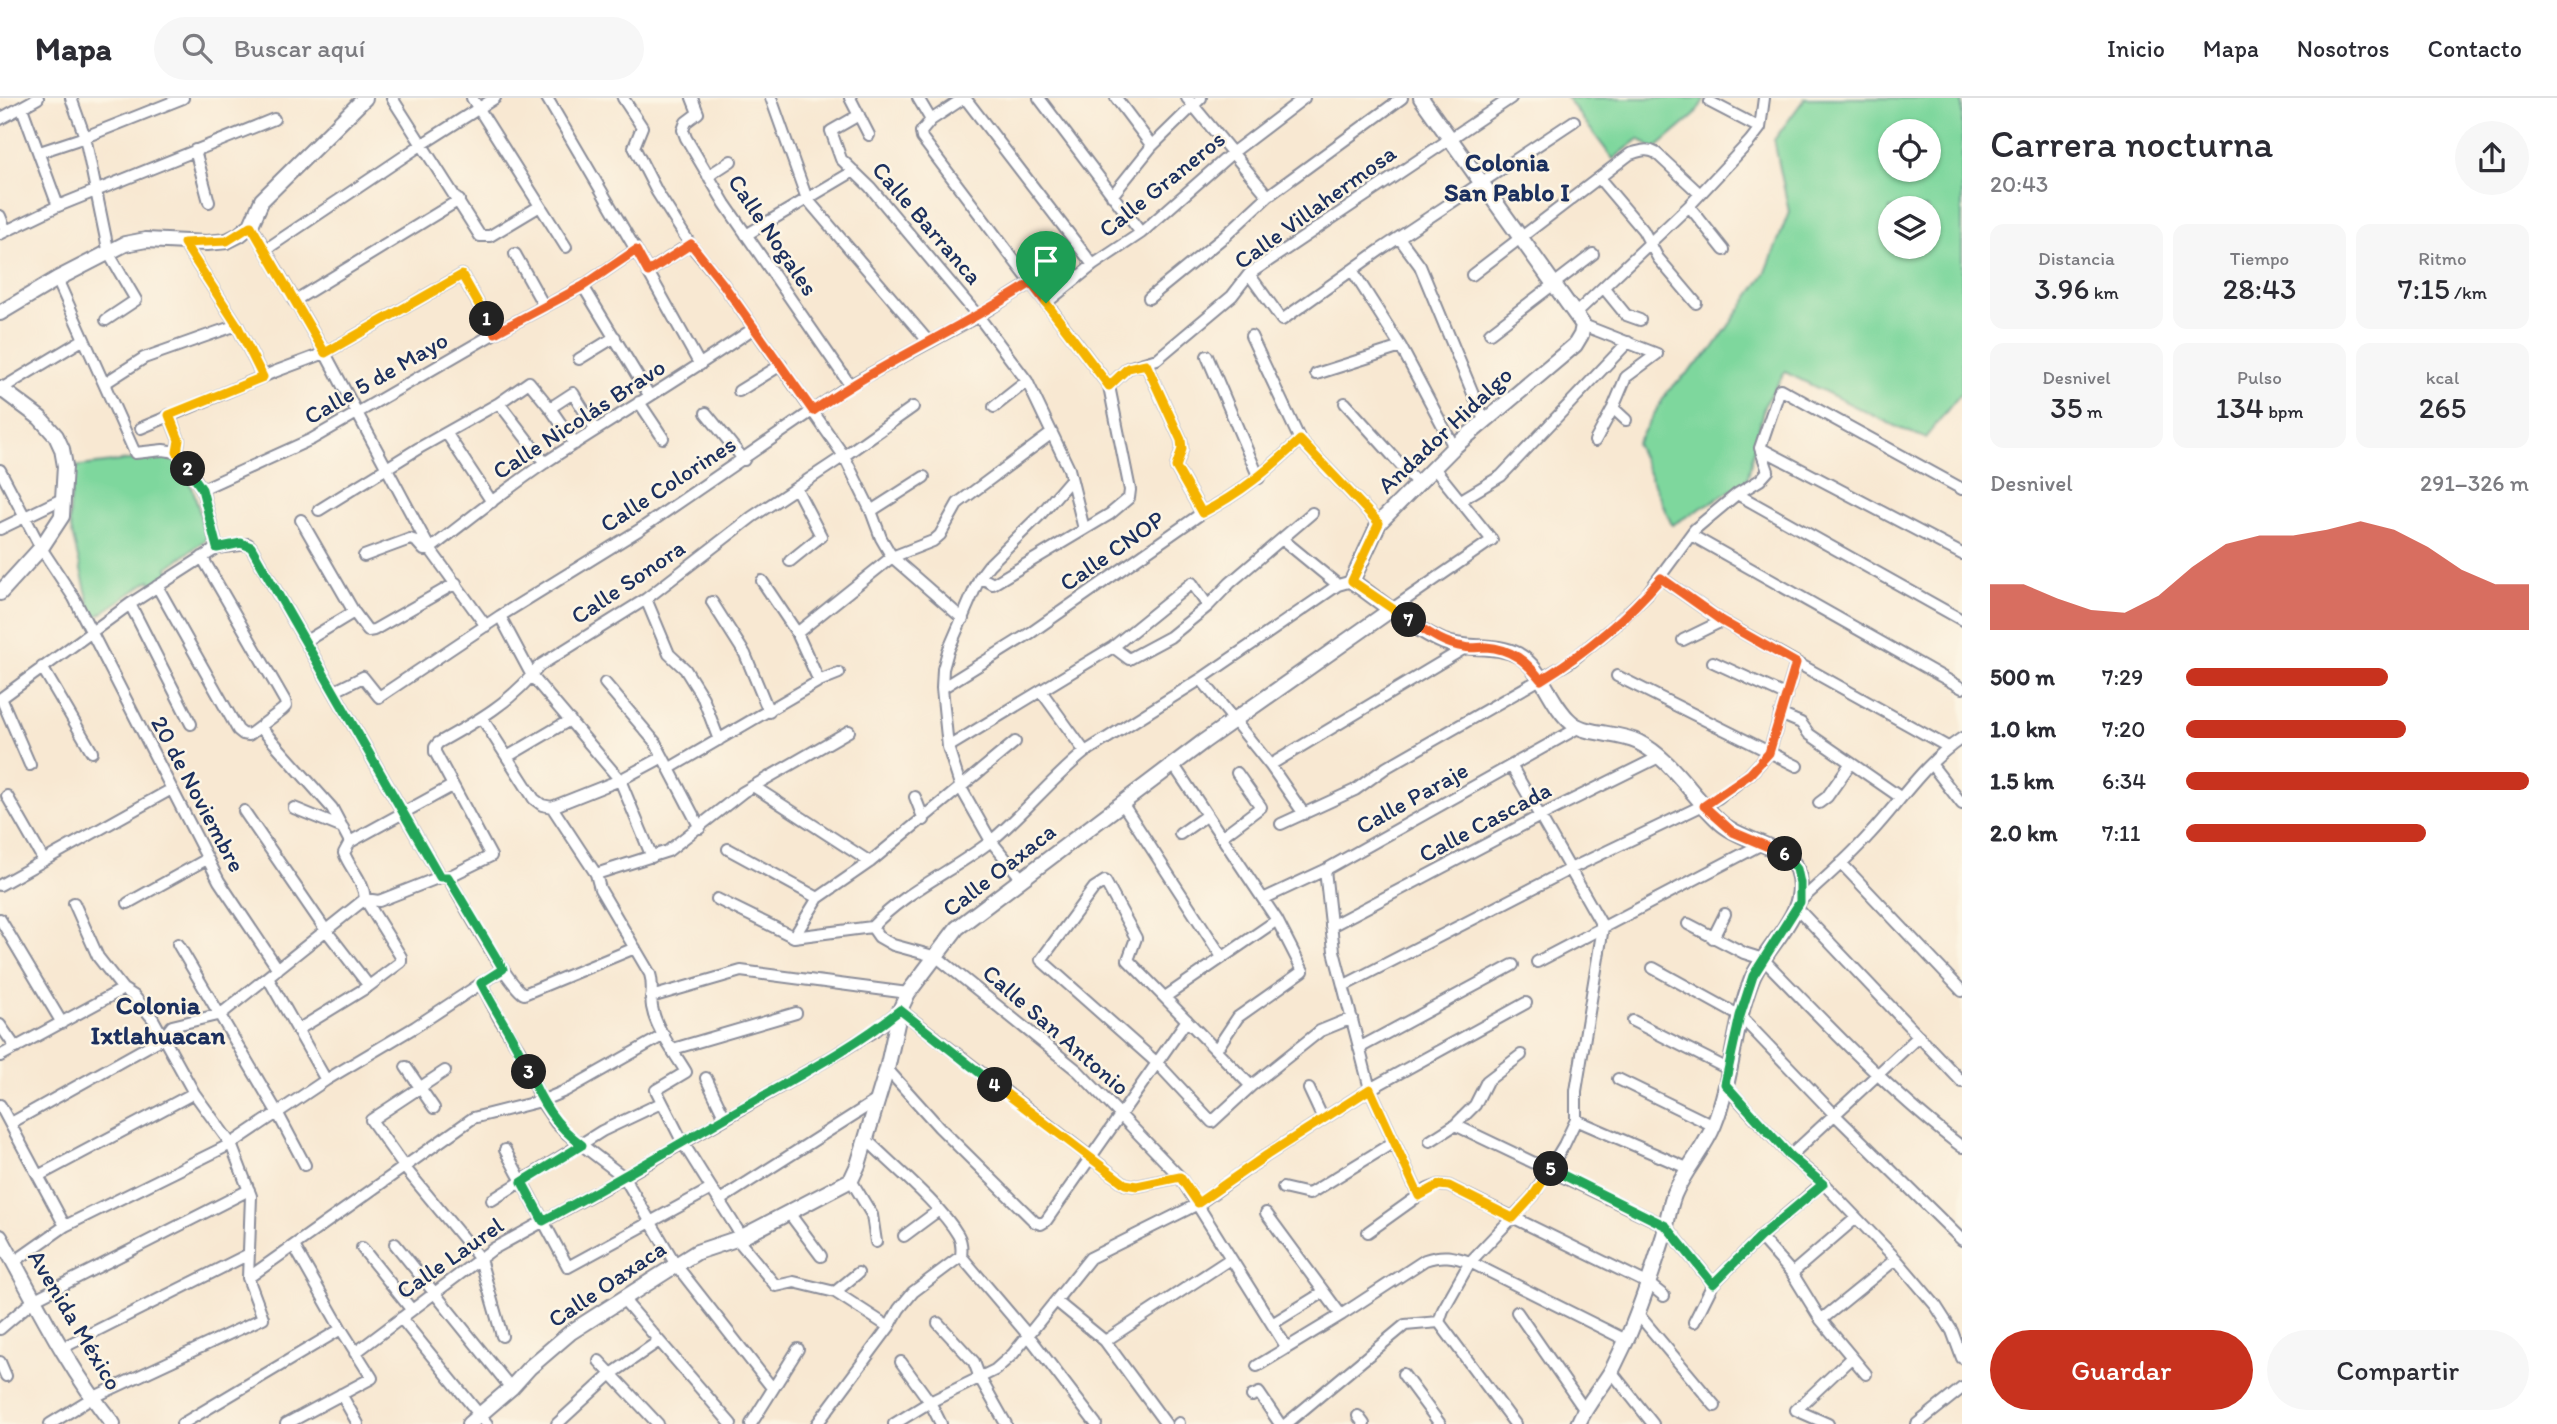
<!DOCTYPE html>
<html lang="es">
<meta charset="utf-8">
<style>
:root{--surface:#fff;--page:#f7f7f7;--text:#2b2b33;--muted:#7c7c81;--line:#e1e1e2;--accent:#c8321e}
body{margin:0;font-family:Itim,sans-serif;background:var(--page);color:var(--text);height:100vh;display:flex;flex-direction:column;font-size:26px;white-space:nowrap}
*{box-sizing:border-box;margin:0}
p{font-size:23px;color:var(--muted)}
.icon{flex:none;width:38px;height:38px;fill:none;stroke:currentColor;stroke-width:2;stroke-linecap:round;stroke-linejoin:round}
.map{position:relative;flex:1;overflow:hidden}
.sheet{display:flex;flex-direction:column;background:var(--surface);width:595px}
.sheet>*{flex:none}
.tools{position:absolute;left:1878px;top:21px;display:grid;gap:14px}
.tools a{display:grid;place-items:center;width:63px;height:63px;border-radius:50%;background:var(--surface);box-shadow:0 2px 5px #0004;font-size:35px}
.pin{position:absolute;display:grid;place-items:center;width:60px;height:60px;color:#fff;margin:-72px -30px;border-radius:50% 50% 50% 0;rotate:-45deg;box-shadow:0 0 7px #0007}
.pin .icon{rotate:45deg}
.km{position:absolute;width:35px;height:35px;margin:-18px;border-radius:50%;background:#222;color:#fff;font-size:19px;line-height:35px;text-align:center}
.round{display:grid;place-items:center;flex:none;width:74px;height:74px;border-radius:37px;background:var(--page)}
.summary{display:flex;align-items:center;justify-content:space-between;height:119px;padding:0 28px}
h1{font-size:38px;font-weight:600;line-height:52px}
.metrics{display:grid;grid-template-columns:repeat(3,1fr);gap:10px;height:119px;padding:7px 28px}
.metrics div{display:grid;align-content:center;border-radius:14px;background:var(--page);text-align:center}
.metrics b{font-size:30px;font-weight:600}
.metrics small{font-size:19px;font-weight:400}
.metrics p{font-size:19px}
.chart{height:196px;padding:14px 28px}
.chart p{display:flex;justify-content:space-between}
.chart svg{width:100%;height:126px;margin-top:7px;fill:var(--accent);opacity:.7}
.cta{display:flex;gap:14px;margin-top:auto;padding:14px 28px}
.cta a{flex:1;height:80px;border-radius:42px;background:var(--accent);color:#fff;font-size:28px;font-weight:600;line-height:80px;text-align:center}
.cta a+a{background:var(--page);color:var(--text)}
ul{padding:0 28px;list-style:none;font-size:23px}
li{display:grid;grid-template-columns:112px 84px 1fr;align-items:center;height:52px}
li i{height:18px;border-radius:9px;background:var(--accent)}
header{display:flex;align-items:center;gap:42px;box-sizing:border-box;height:98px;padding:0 35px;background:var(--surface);border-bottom:2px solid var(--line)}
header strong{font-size:33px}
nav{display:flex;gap:38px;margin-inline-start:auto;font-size:24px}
.search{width:490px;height:63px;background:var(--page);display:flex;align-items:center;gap:18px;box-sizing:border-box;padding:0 24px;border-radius:38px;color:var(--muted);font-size:26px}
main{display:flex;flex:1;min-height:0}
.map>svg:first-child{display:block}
.green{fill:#7ed79d;stroke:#4c837e;stroke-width:2;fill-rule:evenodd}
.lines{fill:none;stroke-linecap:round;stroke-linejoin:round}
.minor-casing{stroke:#8a8c98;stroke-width:14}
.tertiary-casing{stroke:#8a8c98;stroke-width:18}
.minor{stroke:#fff;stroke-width:10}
.tertiary{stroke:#fff;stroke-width:14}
.split-1-casing{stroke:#fff;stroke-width:14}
.split-2-casing{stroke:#fff;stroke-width:14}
.split-3-casing{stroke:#fff;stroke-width:14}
.split-4-casing{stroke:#fff;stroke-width:14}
.split-5-casing{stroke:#fff;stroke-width:14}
.split-6-casing{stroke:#fff;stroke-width:14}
.split-7-casing{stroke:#fff;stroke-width:14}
.split-8-casing{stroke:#fff;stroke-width:14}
.split-1{stroke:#f0652b;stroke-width:9}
.split-2{stroke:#f5b400;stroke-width:9}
.split-3{stroke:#22a559;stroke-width:9}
.split-4{stroke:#22a559;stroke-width:9}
.split-5{stroke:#f5b400;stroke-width:9}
.split-6{stroke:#22a559;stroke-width:9}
.split-7{stroke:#f0652b;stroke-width:9}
.split-8{stroke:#f5b400;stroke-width:9}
.labels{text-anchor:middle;stroke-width:5;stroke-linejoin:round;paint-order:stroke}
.street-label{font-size:24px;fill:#1b2f5e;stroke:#fcf5e5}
.neighbourhood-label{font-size:26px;font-weight:bold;fill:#1b2f5e;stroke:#fcf5e5}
</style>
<header>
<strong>Mapa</strong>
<div class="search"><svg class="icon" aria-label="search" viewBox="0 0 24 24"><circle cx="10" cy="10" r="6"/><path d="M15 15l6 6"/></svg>Buscar aquí</div>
<nav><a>Inicio</a><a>Mapa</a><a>Nosotros</a><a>Contacto</a></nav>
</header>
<main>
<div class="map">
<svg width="1962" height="1326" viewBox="0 0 1962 1326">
<rect width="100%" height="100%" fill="#fcf5e5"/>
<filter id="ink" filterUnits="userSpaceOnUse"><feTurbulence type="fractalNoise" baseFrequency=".0143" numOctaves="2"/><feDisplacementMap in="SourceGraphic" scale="14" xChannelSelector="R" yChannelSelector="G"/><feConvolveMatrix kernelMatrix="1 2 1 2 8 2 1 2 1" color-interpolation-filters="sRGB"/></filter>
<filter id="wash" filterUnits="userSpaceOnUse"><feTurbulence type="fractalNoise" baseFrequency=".00686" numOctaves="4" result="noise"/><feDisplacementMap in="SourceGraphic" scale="28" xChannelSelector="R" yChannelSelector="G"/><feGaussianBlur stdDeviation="1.57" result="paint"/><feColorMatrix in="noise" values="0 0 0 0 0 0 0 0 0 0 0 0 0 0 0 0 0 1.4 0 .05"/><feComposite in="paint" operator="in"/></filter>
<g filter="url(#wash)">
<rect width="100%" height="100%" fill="#f8e8d2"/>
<!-- green -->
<path class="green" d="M1567 0H1705L1695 17 1654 52 1639 41 1613 61Z
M1805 0H1962V294L1925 340 1899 330 1785 274 1764 308 1747 383 1672 427 1636 346 1668 293 1712 252 1766 174 1789 114 1774 42ZM1890 33H1928V72H1890ZM1890 110H1928V149H1890Z
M160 358 175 363 193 391 207 441 167 470 172 476 153 489 150 482 93 521 69 423 73 369Z"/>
</g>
<g filter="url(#ink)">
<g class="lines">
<!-- minor casing -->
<g class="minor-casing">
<path id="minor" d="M71 0 85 39 109 156 136 202 106 222
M392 0 480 138H490L540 108
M472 0 566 149
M547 0 636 152 700 267
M623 0 642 29 634 49 657 94 690 146 723 186 844 358 871 413 881 440 892 459 963 521
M692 0 698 15 686 24 683 32 686 40 725 106 850 287
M771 0 807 101 928 243
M850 0 869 37
M918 0 931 22
M964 0 931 22 921 34 922 40 1109 288 1130 392 1129 400 1110 416 993 486 980 479
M965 0 1093 167
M1039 0 1141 135
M1116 0 1152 48
M1187 0 1268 98
M1710 4 1760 30
M22 10 58 108
M859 17 831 33 841 61 870 89 978 218 1027 283 1069 371 1084 431
M0 21 38 0
M195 52 209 104
M40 54 85 39 183 0
M708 78 731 63
M1599 80 1643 132 1658 160 1696 205
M1112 98 1152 48 1201 0
M1689 108 1724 152
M0 118 6 133
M251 127 325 255 430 451 486 528
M0 136 58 108 274 21
M746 137 854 73
M1400 141 1420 168 1484 322
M184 145 237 227 263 279
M265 152 421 47 495 0
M515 156 544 208
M1352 172 1401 249 1454 349
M648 174 690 146
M1249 176 1282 222 1380 152 1574 23
M1472 177 1630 56C1640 53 1647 50 1656 55L1700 96
M57 181 135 355 163 352 177 354
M583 188 649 297
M1604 190 1626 217 1640 222
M1149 200 1225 138 1268 98 1402 0
M294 203 459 102
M1046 205 1093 167 1141 135 1232 55 1304 0
M1576 215 1689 108 1750 43 1760 30 1764 0
M1583 227 1657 256
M1490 235 1593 156
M1251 238 1300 342 1379 425
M1207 258 1259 380
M579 261 615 239
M1146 266 1181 342 1182 351 1176 369 1202 415
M1316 276 1401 249
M105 285 144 260 237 227
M1109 288 1128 270 1157 261 1232 198 1249 176 1511 0
M1 291 84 241
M739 293 781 267
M639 304 663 340
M499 305 545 365
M1345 305 1418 386
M994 309 1027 283
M550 310 573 295 596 332
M1613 310 1626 322
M706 315 744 362
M169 317 179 342 177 354 202 391 217 450
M141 330 274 274 325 255 462 177 495 235
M447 336 492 404
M1595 343 1613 310 1626 279 1657 256
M1760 350 1780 291 1962 391
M1760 350 1962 456
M0 372 41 450 74 500 219 783 278 871
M202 391 312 341 495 235 583 188 636 152
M1737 396 1962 522
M1461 402 1501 378 1628 244
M319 412 419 350 499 305 529 284 550 310 575 346
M871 413 924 379
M301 422 354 514
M0 431 64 400
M1691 437 1962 590
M1282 441 1338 487
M364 458 410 441 416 443 424 452 430 451C468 422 506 391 546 364 615 319 686 277 754 230
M790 463 821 438 796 390
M1661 480 1722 523 1948 649
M762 483 797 535 819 583
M157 488 238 632 243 636 249 637 282 612 286 608 285 603 202 459
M646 501 669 556 685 571 703 600 719 642
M712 504 745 556 769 614
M130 506 191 626
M1392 511 1492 442 1434 370
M500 518 532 578 620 682 652 759
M797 535 892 459 933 443 940 437 958 405 1052 335
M1683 542 1722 523
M306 543 354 514 368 533 374 532 456 485
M1113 549 1129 561 1170 539 1208 508
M1713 564 1785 597
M42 569 92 654
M1617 578 1797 668
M1201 581 1270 667 1304 716
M605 585 655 644 700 730
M942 590 1032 534 1202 415C1241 395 1268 372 1300 342
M335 593 363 579 379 599 500 518 639 432 850 287 978 218 1031 185
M1041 593 1085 654
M1 600 30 667
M0 601 130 506 217 450 248 446 251 449 440 779
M1780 616 1801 625 1809 636 1900 699
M482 620 534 701 542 707 552 709 596 776 600 791 650 876C654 888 650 897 652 909 656 932 675 955 686 974L656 992 683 1045 742 1139
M260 629 332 710 350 744
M948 649 1113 549 1192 485 1208 508 1230 485 1312 415
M507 659 570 622
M1173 666 1277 822 1303 873 1238 919 1216 952
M1931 666 1962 706
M1270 667 1465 550
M1512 669 1603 829
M670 670 819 583 839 575
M753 688 870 764
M7 698 43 761
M915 699 924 722
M1122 705 1222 859
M1819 705 1827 699 1851 665
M552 709 620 682 663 659
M294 710 343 730
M244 713 325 831 369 888
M1281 726 1355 692 1387 669 1570 564 1612 530 1647 496 1695 431 1737 396 1760 382 1768 373 1760 350
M1180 736 1207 717
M1221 739 1261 709 1237 675
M350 744 452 688
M728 751 818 800
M1841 765 1962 893
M1325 772 1334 853 1370 991 1419 1098
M596 776 668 753 743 694 849 633
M448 779C460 800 509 889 524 896L635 850
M1022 781 991 743 961 690 948 649 942 590 943 571 948 553 980 479 989 467 1040 417 1071 381
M0 787 170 692
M717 801 794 839
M1263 801 1325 772 1578 630
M1799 804C1823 782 1848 761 1869 737 1900 704 1924 665 1962 640
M128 805 207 761
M1797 810 1962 984
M0 821 62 925
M1688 826 1744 855 1763 861C1827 926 1889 994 1962 1049
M1331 828 1540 718 1659 659
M872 829C905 793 953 773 991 743 1024 716 1051 681 1085 654L1201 581 1338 487 1352 483
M794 839 872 829 879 839 893 847 937 859 1078 973 1180 1079 1287 1250
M794 839 818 800 870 764 1015 644
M1713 840 1725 816
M178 846 277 1014 305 1067
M1537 864 1760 747
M1653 870 1740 918 1835 1017 1962 1142
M268 880 326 982
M481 885 499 920 520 953 541 1003 556 1025 566 1035 624 1079 676 1167 773 1291
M1343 888 1570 771 1718 700 1750 676 1769 655 1796 565
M651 899 741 873 908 895
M1165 899 1277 822
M1633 923 1728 971
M0 927 16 950
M299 931 369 888 401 864V859L365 801C364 783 350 771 344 755L350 744
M1359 950 1513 867
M673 951 796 915
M0 958 123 891
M406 969 434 1010
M887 971 939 1029 1035 1124 1041 1126 1046 1123 1187 922
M445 973 371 1022 405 1070 480 1161 502 1238
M706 980 725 1020
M1618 981 1714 1028
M1725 987 1790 1058 1823 1085 1896 1161 1936 1208 1952 1233 1962 1260
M1251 988 1128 862 1136 840 1105 783 1094 790 1041 862 1157 965 1212 1024 1251 988 1320 933 1352 920
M1309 991 1323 1021
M0 1007 65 1128
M1576 1022 1687 1070
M11 1025 163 940 172 928 221 916 365 801 379 803 440 779H448L491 758 435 654V649L438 645C474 625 515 602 539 568L646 501 752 419 844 358 913 309
M1455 1027 1666 1128 1713 1186
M866 1041C892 1067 940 1106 958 1137 962 1144 962 1151 961 1158L1028 1237 1096 1326
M1430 1043 1455 1027 1475 1007 1487 983 1521 957
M505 1052 568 1169 711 1091
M1790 1058 1919 938
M38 1078 194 995
M851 1082 872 1117 876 1144
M1283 1090 1309 1096 1394 1044
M492 1102 602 1033 661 1005
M720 1102 877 1002
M789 1115 821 1158
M1266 1115 1341 1217
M1368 1134 1428 1091 1439 1087 1449 1088 1649 1186 1664 1198
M904 1138 939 1112
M1760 1139 1792 1175 1821 1222 1866 1276
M737 1141 776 1188 794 1184 835 1194 889 1229
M395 1146 511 1290
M362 1150 411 1211
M14 1164 65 1128 231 1046 326 982 415 929 503 871
M1792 1175 1856 1120
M248 1180 473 1020 541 1003 565 993 664 937
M835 1194 858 1175
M623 1201 731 1326
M1056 1203 1105 1243 1166 1326
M1517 1214 1584 1311
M1638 1216 1715 1308
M401 1220 487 1326
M1821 1222 1896 1161
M1439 1224 1515 1326
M1694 1224 1713 1186 1760 1139 1823 1085
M938 1225 974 1264 980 1280 1006 1326
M1272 1226 1324 1194
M0 1231 35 1201 249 1092
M1105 1243 1230 1161
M62 1250 249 1156
M355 1255 493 1151 624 1079 837 956 874 933 900 912 1125 1086 1137 1088 1180 1079
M599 1263 658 1326
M0 1264 6 1278
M901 1264 930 1304 941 1326
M1257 1268 1341 1217 1425 1162C1442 1156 1453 1158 1470 1164L1626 1242
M1611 1273 1653 1326
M1403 1276 1440 1326
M341 1296 358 1326
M1252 1298 1259 1295 1280 1326
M1358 1318 1364 1326
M50 1326 92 1300 263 1220 248 1180 251 1098 231 1046 194 995 153 921 134 898 123 891 98 859 74 805
M182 1326 341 1231
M286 1326 372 1280 341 1231 294 1148
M557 1326 610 1277 659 1243
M751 1326 798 1251
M817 1326 889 1229 899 1211 913 1194 961 1158
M894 1326 930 1304 995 1272 1013 1256 1090 1160 1198 1106 1267 1057 1370 991 1526 905
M1178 1326 1179 1325
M1286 1326 1405 1227 1439 1224 1443 1212 1470 1164 1533 1098 1564 1047 1576 1022V993L1603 829
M1828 1326 1796 1312 1851 1260
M1917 1326 1962 1290"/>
</g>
<!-- tertiary casing -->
<g class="tertiary-casing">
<path id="tertiary" d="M1421 0 1583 227 1581 237 1575 247 1454 349 1379 425 1352 483C1377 501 1417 533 1444 544 1468 553 1495 545 1518 557 1543 571 1550 607 1572 625 1587 637 1618 634 1638 644 1672 661 1693 700 1721 725 1743 744 1788 748 1797 772 1812 814 1767 845 1752 881 1733 928 1733 980 1714 1027 1704 1052 1684 1072 1674 1097 1669 1110 1667 1124 1664 1137 1653 1172 1642 1207 1627 1241 1622 1251 1617 1262 1612 1272 1601 1291 1586 1306 1578 1326
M0 215 57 181 125 146 146 142 207 145 227 143 239 137 251 127 262 102 365 0
M0 290 40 320 56 338 62 351 65 368 62 418 41 450 0 495
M0 1139C35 1202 67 1269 113 1326
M469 1326 511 1290 529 1270 571 1234 676 1167 697 1154 742 1139 851 1082 858 1067 887 971 900 912 908 895 957 830 1203 644 1392 511"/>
</g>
<!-- minor -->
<use href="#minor" class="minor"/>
<!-- tertiary -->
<use href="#tertiary" class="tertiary"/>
</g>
</g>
<g class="lines" filter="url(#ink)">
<!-- split-1 casing -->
<g class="split-1-casing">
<path id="split-1" d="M487 221 495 235 583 188 636 152 648 174 691 146 723 186 813 313C882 264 960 231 1031 185L1046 205"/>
</g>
<!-- split-2 casing -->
<g class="split-2-casing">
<path id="split-2" d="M188 371 177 354 179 342 169 317 263 279 237 227 184 145 227 143 251 128 325 255 462 177 487 221"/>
</g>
<!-- split-3 casing -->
<g class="split-3-casing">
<path id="split-3" d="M188 371 202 391 217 450 241 445 251 449 440 779H448L503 871 481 885C496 915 516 942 529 974"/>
</g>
<!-- split-4 casing -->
<g class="split-4-casing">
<path id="split-4" d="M529 974C541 1004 555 1027 582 1047L522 1084 543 1123C610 1087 676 1048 742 1010 796 979 852 951 900 912L995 987"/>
</g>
<!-- split-5 casing -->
<g class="split-5-casing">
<path id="split-5" d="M995 987 1125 1086 1137 1088 1180 1079 1198 1105 1267 1057 1370 991 1419 1098 1439 1087 1449 1088 1513 1120 1533 1098 1551 1071"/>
</g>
<!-- split-6 casing -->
<g class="split-6-casing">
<path id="split-6" d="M1551 1071 1666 1128 1713 1186 1760 1139 1823 1086 1790 1058 1725 986 1740 918 1753 878 1800 804V785L1797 771 1785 756"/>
</g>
<!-- split-7 casing -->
<g class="split-7-casing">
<path id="split-7" d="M1409 522C1426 533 1443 546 1464 549 1471 551 1479 549 1486 549 1512 551 1526 563 1541 582 1586 554 1627 520 1661 480L1722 523 1796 565 1769 655 1750 676 1704 708 1733 734 1785 756"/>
</g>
<!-- split-8 casing -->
<g class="split-8-casing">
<path id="split-8" d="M1046 205 1109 288 1128 270 1146 266 1181 342 1182 351 1176 369 1202 415C1241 395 1268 372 1300 342L1379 425 1352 483 1409 522"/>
</g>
<!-- split-1 -->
<use href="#split-1" class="split-1"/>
<!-- split-2 -->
<use href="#split-2" class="split-2"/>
<!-- split-3 -->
<use href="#split-3" class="split-3"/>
<!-- split-4 -->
<use href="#split-4" class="split-4"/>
<!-- split-5 -->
<use href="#split-5" class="split-5"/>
<!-- split-6 -->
<use href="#split-6" class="split-6"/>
<!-- split-7 -->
<use href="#split-7" class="split-7"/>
<!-- split-8 -->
<use href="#split-8" class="split-8"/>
</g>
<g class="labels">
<!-- street labels -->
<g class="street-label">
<text transform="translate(1162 86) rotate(-39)" y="8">Calle Graneros</text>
<text transform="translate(1315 109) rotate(-36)" y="8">Calle Villahermosa</text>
<text transform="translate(927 125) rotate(49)" y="8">Calle Barranca</text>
<text transform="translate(773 137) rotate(56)" y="8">Calle Nogales</text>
<text transform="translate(376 280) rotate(-30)" y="8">Calle 5 de Mayo</text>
<text transform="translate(579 321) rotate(-33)" y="8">Calle Nicolás Bravo</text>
<text transform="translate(1445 332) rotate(-43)" y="8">Andador Hidalgo</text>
<text transform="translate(668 386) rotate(-33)" y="8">Calle Colorines</text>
<text transform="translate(1112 453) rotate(-35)" y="8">Calle CNOP</text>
<text transform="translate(628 484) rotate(-34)" y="8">Calle Sonora</text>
<text transform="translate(198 696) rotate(62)" y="8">20 de Noviembre</text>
<text transform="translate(1412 700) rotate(-29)" y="8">Calle Paraje</text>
<text transform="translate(1485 724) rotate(-28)" y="8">Calle Cascada</text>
<text transform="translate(999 772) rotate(-38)" y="8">Calle Oaxaca</text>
<text transform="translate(1056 932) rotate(41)" y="8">Calle San Antonio</text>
<text transform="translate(450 1160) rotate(-35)" y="8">Calle Laurel</text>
<text transform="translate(607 1186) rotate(-34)" y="8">Calle Oaxaca</text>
<text transform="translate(75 1222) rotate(59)" y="8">Avenida México</text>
</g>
<!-- neighbourhood labels -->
<g class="neighbourhood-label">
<text x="1507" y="73">Colonia<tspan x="1507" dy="30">San Pablo I</tspan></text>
<text x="158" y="916">Colonia<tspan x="158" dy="30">Ixtlahuacan</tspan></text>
</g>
</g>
</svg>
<div class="tools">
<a><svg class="icon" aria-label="locate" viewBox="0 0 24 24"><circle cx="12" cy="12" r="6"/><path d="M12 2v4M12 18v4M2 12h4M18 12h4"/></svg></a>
<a><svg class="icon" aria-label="layers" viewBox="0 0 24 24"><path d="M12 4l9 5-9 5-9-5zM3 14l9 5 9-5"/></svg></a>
</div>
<div class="pin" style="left:1046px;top:205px;background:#1e9e55"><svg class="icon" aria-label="arrive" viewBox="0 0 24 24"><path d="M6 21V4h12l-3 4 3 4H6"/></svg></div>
<b class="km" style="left:487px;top:221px">1</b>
<b class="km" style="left:188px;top:371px">2</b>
<b class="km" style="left:529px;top:974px">3</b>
<b class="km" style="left:995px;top:987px">4</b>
<b class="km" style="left:1551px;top:1071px">5</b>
<b class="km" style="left:1785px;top:756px">6</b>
<b class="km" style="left:1409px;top:522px">7</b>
</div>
<section class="sheet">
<div class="summary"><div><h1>Carrera nocturna</h1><p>20:43</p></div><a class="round"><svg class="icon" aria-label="share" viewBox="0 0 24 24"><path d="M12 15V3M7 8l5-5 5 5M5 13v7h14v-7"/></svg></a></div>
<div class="metrics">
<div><p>Distancia</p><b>3.96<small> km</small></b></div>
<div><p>Tiempo</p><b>28:43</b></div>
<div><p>Ritmo</p><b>7:15<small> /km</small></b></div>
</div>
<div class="metrics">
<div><p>Desnivel</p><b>35<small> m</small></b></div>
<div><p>Pulso</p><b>134<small> bpm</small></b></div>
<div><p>kcal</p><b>265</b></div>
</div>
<div class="chart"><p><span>Desnivel</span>291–326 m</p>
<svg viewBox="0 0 160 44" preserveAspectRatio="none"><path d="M0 44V28L10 28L20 33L30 37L40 38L50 32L60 22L70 14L80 11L90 11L100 9L110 6L120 9L130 15L140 23L150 28L160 28V44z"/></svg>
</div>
<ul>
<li><b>500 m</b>7:29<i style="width:59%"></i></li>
<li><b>1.0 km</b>7:20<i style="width:64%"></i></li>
<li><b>1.5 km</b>6:34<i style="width:100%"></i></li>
<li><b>2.0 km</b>7:11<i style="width:70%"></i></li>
</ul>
<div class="cta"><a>Guardar</a><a>Compartir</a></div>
</section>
</main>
